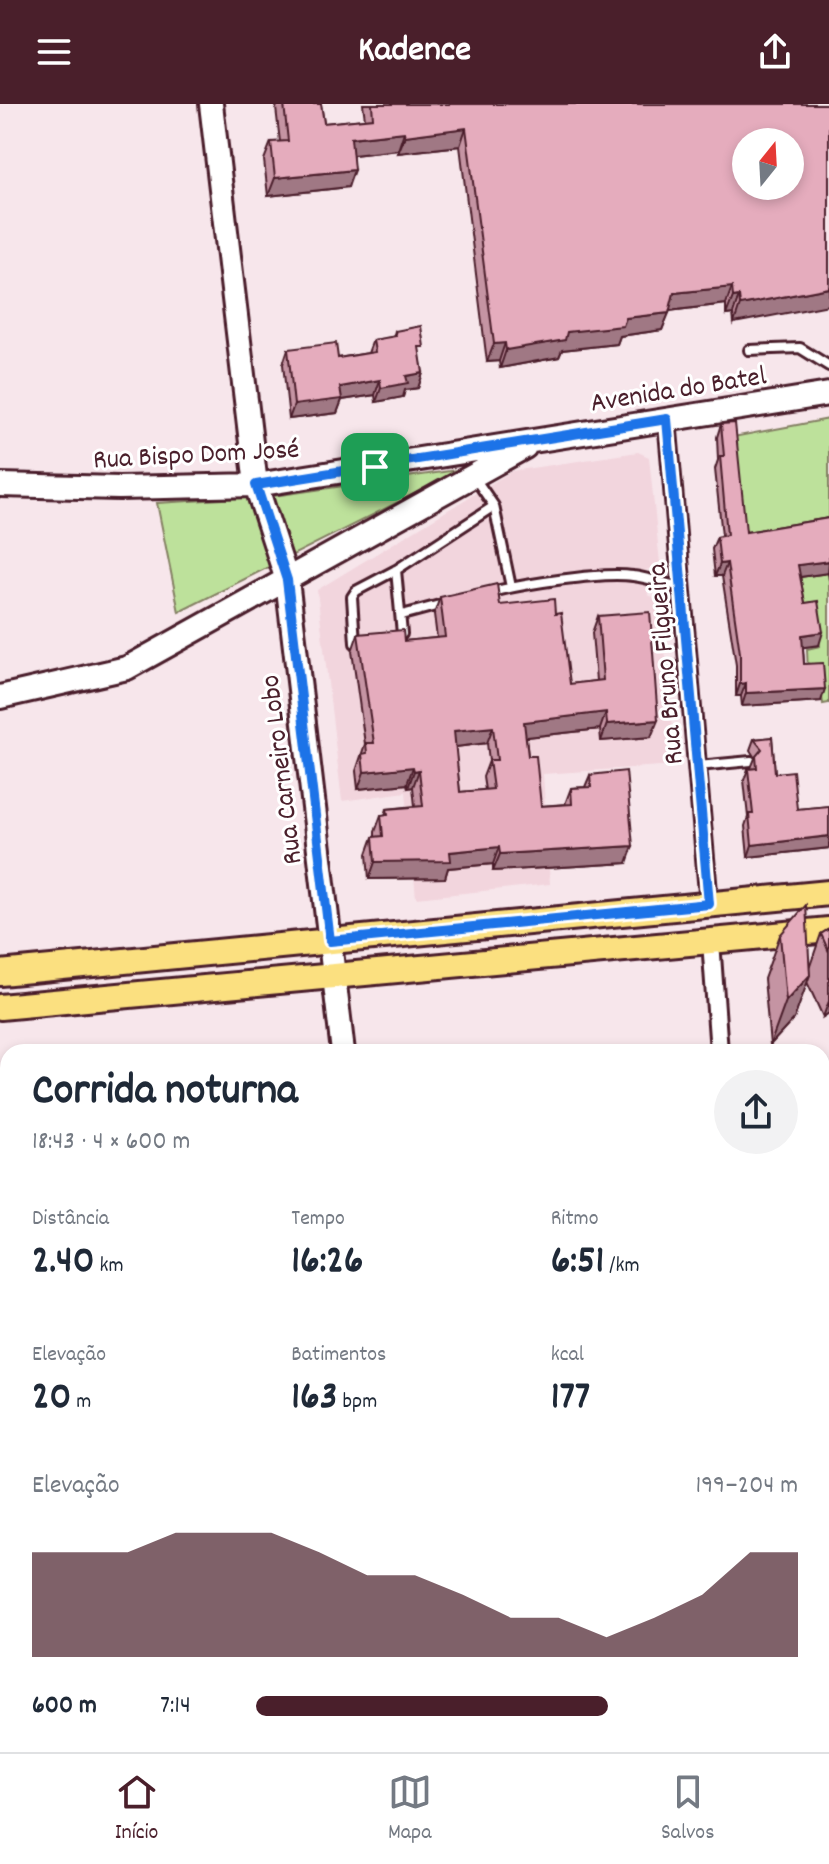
<!DOCTYPE html>
<html lang="pt">
<meta charset="utf-8">
<style>
:root{--surface:#fff;--page:#f2f2f3;--text:#1f2937;--muted:#747a83;--line:#e0e1e3;--accent:#4a1f2b}
body{margin:0;font-family:Dekko,sans-serif;background:var(--page);color:var(--text);height:100vh;display:flex;flex-direction:column;font-size:30px;white-space:nowrap}
*{box-sizing:border-box;margin:0}
p{font-size:26px;color:var(--muted)}
.icon{flex:none;width:44px;height:44px;fill:none;stroke:currentColor;stroke-width:2;stroke-linecap:round;stroke-linejoin:round}
.map{position:relative;flex:1;overflow:hidden}
.panel{position:absolute;left:0px;top:940px;width:830px;height:708px;display:flex;flex-direction:column;background:var(--surface);border-radius:24px 24px 0 0;box-shadow:0 4px 12px #0003}
.panel>*{flex:none}
.needle{width:52px;rotate:18deg}
.tools{position:absolute;left:732px;top:24px;display:grid;gap:16px}
.tools a{display:grid;place-items:center;width:72px;height:72px;border-radius:50%;background:var(--surface);box-shadow:0 4px 12px #0003;font-size:40px}
.pin{position:absolute;display:grid;place-items:center;width:68px;height:68px;color:#fff;margin:-34px;border-radius:16px;box-shadow:0 4px 12px #0006}
.round{display:grid;place-items:center;flex:none;width:84px;height:84px;border-radius:42px;background:var(--page)}
.headline{display:flex;align-items:center;justify-content:space-between;height:136px;padding:0 32px}
h1{font-size:44px;font-weight:700;line-height:60px}
.figures{display:grid;grid-template-columns:repeat(3,1fr);gap:12px;height:136px;padding:8px 32px}
.figures div{display:grid;align-content:center}
.figures b{font-size:40px;font-weight:700}
.figures small{font-size:22px;font-weight:400}
.figures p{font-size:22px}
.chart{height:224px;padding:16px 32px}
.chart p{display:flex;justify-content:space-between}
.chart svg{width:100%;height:144px;margin-top:8px;fill:var(--accent);opacity:.7}
ul{padding:0 32px;list-style:none;font-size:26px}
li{display:grid;grid-template-columns:128px 96px 1fr;align-items:center;height:60px}
li i{height:20px;border-radius:10px;background:var(--accent)}
header{display:flex;justify-content:space-between;align-items:center;height:104px;padding:0 32px;background:var(--accent);color:#fff;font-size:36px;font-weight:700}
.tabs{display:flex;justify-content:space-around;align-items:center;height:112px;border-top:2px solid var(--line);background:var(--surface);font-size:22px;color:var(--muted)}
.tabs a{display:grid;justify-items:center;gap:4px}
.tabs .on{color:var(--accent)}
.map>svg:first-child{display:block}
.built{fill:#f2d5dd}
.green{fill:#bde19b;stroke:#848063;stroke-width:2}
.lines{fill:none;stroke-linecap:round;stroke-linejoin:round}
.lane-casing{stroke:#4a1f2b;stroke-width:14}
.street-casing{stroke:#4a1f2b;stroke-width:22}
.secondary-casing{stroke:#4a1f2b;stroke-width:28}
.primary-casing{stroke:#4a1f2b;stroke-width:30}
.lane{stroke:#fff;stroke-width:8}
.street{stroke:#fff;stroke-width:16}
.secondary{stroke:#fff;stroke-width:22}
.primary{stroke:#fbe080;stroke-width:24}
.wall{fill:#c594a3;stroke:#4a1f2b;stroke-width:2;fill-rule:evenodd}
.shaded-wall{fill:#a07884;stroke:#4a1f2b;stroke-width:2}
.building{fill:#e5acbd;stroke:#4a1f2b;stroke-width:2;fill-rule:evenodd}
.route-casing{stroke:#fff;stroke-width:16}
.route{stroke:#1a73e8;stroke-width:10}
.labels{text-anchor:middle;stroke-width:6;stroke-linejoin:round;paint-order:stroke}
.street-label{font-size:28px;fill:#4a1f2b;stroke:#fff}
</style>
<header><svg class="icon" aria-label="menu" viewBox="0 0 24 24"><path d="M4 6h16M4 12h16M4 18h16"/></svg>Kadence<svg class="icon" aria-label="share" viewBox="0 0 24 24"><path d="M12 15V3M7 8l5-5 5 5M5 13v7h14v-7"/></svg></header>
<div class="map">
<svg width="829" height="1648" viewBox="0 0 829 1648">
<rect width="100%" height="100%" fill="#f7e6eb"/>
<filter id="ink" filterUnits="userSpaceOnUse"><feTurbulence type="fractalNoise" baseFrequency=".0125" numOctaves="2"/><feDisplacementMap in="SourceGraphic" scale="16" xChannelSelector="R" yChannelSelector="G"/><feConvolveMatrix kernelMatrix="1 2 1 2 8 2 1 2 1" color-interpolation-filters="sRGB"/></filter>
<g filter="url(#ink)">
<!-- built -->
<path class="built" d="M638 348 649 353 660 459 645 467 648 491 661 496 675 661 543 670 550 780 416 794 406 688 342 697 317 486 512 367Z"/>
<!-- green -->
<path class="green" d="M829 315V599L823 600 819 571H808L807 545 820 542 813 508 744 439 733 333Z
M464 365 179 508 157 399 273 392Z"/>
<g class="lines">
<!-- lane casing -->
<g class="lane-casing">
<path id="lane" d="M749 246 800 244 829 262
M474 373 494 402 511 483
M396 466 402 530 397 535
M488 489C518 481 603 467 633 472 649 474 666 480 682 483
M402 511 447 499
M364 540 355 539 352 493 356 487 396 466 494 402
M698 662 751 657"/>
</g>
<!-- street casing -->
<g class="street-casing">
<path id="street" d="M667 315 709 800
M711 837 719 948
M0 1192 8 1203
M822 1503 829 1498
M347 1640 354 1648
M773 1640V1648
M608 1648 620 1640"/>
</g>
<!-- secondary casing -->
<g class="secondary-casing">
<path id="secondary" d="M211 0 256 381 287 476 343 948
M0 381 119 384 256 381 829 290
M0 593 127 564 525 343
M822 1216 829 1215
M0 1291 8 1290
M424 1640 425 1648"/>
</g>
<!-- primary casing -->
<g class="primary-casing">
<path id="primary" d="M0 869 829 789
M0 903 829 826"/>
</g>
<!-- lane -->
<use href="#lane" class="lane"/>
<!-- street -->
<use href="#street" class="street"/>
<!-- secondary -->
<use href="#secondary" class="secondary"/>
<!-- primary -->
<use href="#primary" class="primary"/>
</g>
<!-- wall -->
<path class="wall" d="M278 0H321L324 19 365 15 363 0H829L734 219 733 210 726 211V200L669 207 662 226 620 232 617 240 562 246 559 253 500 264 499 257 487 258 460 42 398 49V46L353 51 348 83 268 92 264 56 271 38H280L276 4Z
M395 227 420 253 423 269 418 284 405 286 403 293 376 298 375 291 342 296 337 309 289 315 283 260 288 245 338 254 368 249 373 236 393 233Z
M721 320 746 428 829 414V476L828 469 800 473 805 499 819 541 803 543 804 560 821 597 742 602 741 592H736V561L722 472H715L712 445 717 433 722 432 715 365 718 356 717 333Z
M440 493 555 510 570 580 596 577 592 529 598 512 651 633 601 637 600 625 526 633 528 652 541 702 565 700 571 684 585 683 590 671 627 759 493 767V760L448 764 445 774 369 775 367 750 373 733H375V728L381 711H385L387 705 415 702 413 683 408 684 407 680 358 685 356 667 365 640 352 547 358 530 404 537 437 534 434 510ZM487 639 489 657 483 673 485 686 460 688 455 643Z
M772 633 775 669 797 705 829 702V744L748 753 745 722 748 713 744 676 748 665 751 664 755 654 750 646 754 635Z
M829 825V909L823 913 807 878 794 915 770 941 764 875 780 831 810 862 821 830Z"/>
<!-- shaded-wall -->
<path class="shaded-wall" d="M466 24 460 42 398 49 405 32Z
M404 28 398 46 344 52 351 34Z
M354 66 348 83 268 92 275 74Z
M732 183 726 200 668 207 674 189Z
M829 184V201L734 219 740 201Z
M739 192 733 210 726 211 733 193Z
M669 209 662 226 620 232 617 240 562 246 559 253 500 264 506 246 567 228 626 214Z
M505 239 499 257 487 258 494 240Z
M423 269 418 284 405 286 403 293 376 298 381 284 406 272Z
M380 276 375 291 342 296 337 309 289 315 294 301 340 283Z
M829 457 828 469 793 474 798 461Z
M727 459 722 472H715L720 460Z
M823 528 819 541 798 544 802 531Z
M746 579 741 592H736L740 580Z
M825 585 821 597 742 602 746 589Z
M606 608 600 625 518 634 524 618Z
M658 616 651 633 601 637 607 620Z
M493 623 487 639 448 644 454 627Z
M413 663 407 680 358 685 364 668Z
M419 666 413 683 408 684 414 667Z
M829 732V744L748 753 752 741Z
M633 742 627 759 493 767 500 750Z
M499 743 493 760 448 764 445 774 369 775 375 758 450 748Z
M810 871 794 915 770 941 786 897Z
M829 897V909L823 913Z
M829 1145V1160L822 1162V1146Z"/>
<!-- building -->
<path class="building" d="M284 0H321L324 19 373 14 372 0H829V184L740 201 739 192 733 193 732 183 674 189 669 209 626 214 623 222 567 228 565 236 506 246 505 239 494 240 466 24 405 32 404 28 351 34 354 66 275 74 271 38 288 37ZM746 38H790V82H746Z
M421 222 424 243H419L423 269 406 272 408 279 381 284 380 276 340 283 342 295 294 301 288 245 336 239 338 254 375 248 373 236 396 232 395 227Z
M735 319 746 428 829 414V457L798 461 805 499 818 497 823 528 802 531 804 560 823 559 825 585 746 589V579L740 580V549L727 459 720 460 717 433 727 431 720 352H724L721 320Z
M497 480 500 501 554 495 555 510 561 509 570 580 603 576 598 512 650 508 658 616 607 620 606 608 524 618 528 652H536L541 702 572 700 571 684 591 683 590 671 626 667 633 742 500 750 499 743 450 748 451 757 375 758 373 733 383 732 381 711 388 710 387 705 423 702 419 666 414 667 413 663 364 668 362 650 367 649 366 639H374L358 530 403 526 404 537 445 533 440 493ZM493 623 497 656H489L493 685 460 688 454 627Z
M772 633 775 669 793 667 797 705 829 702V732L752 741 749 710H753L748 665 757 664 756 652 762 645 754 635Z
M806 801 810 871 786 897 780 831Z
M829 825V848L821 830Z
M829 977V1145L822 1146V978Z"/>
</g>
<g class="lines" filter="url(#ink)">
<!-- route casing -->
<g class="route-casing">
<path id="route" d="M667 315 709 800 330 837 287 476 256 381Z"/>
</g>
<!-- route -->
<use href="#route" class="route"/>
</g>
<g class="labels">
<!-- street labels -->
<g class="street-label">
<text transform="translate(678 283) rotate(-9)" y="10">Avenida do Batel</text>
<text transform="translate(196 348) rotate(-3)" y="10">Rua Bispo Dom José</text>
<text transform="translate(663 560) rotate(-95)" y="10">Rua Bruno Filgueira</text>
<text transform="translate(279 666) rotate(-97)" y="10">Rua Carneiro Lobo</text>
</g>
</g>
</svg>
<div class="tools">
<a><svg class="needle" viewBox="-14 -14 28 28"><path d="M0-13l5 13h-10z" fill="#e53935"/><path d="M0 13l5-13h-10z" fill="#747a83"/></svg></a>
</div>
<div class="pin" style="left:375px;top:363px;background:#1e9e55"><svg class="icon" aria-label="arrive" viewBox="0 0 24 24"><path d="M6 21V4h12l-3 4 3 4H6"/></svg></div>
<section class="panel">
<div class="headline"><div><h1>Corrida noturna</h1><p>18:43 · 4 × 600 m</p></div><a class="round"><svg class="icon" aria-label="share" viewBox="0 0 24 24"><path d="M12 15V3M7 8l5-5 5 5M5 13v7h14v-7"/></svg></a></div>
<div class="figures">
<div><p>Distância</p><b>2.40<small> km</small></b></div>
<div><p>Tempo</p><b>16:26</b></div>
<div><p>Ritmo</p><b>6:51<small> /km</small></b></div>
</div>
<div class="figures">
<div><p>Elevação</p><b>20<small> m</small></b></div>
<div><p>Batimentos</p><b>163<small> bpm</small></b></div>
<div><p>kcal</p><b>177</b></div>
</div>
<div class="chart"><p><span>Elevação</span>199–204 m</p>
<svg viewBox="0 0 160 44" preserveAspectRatio="none"><path d="M0 44V12L10 12L20 12L30 6L40 6L50 6L60 12L70 19L80 19L90 25L100 32L110 32L120 38L130 32L140 25L150 12L160 12V44z"/></svg>
</div>
<ul>
<li><b>600 m</b>7:14<i style="width:65%"></i></li>
</ul>
</section>
</div>
<nav class="tabs">
<a class="on"><svg class="icon" aria-label="home" viewBox="0 0 24 24"><path d="M3 11l9-7 9 7M6 9v11h12V9"/></svg>Início</a>
<a><svg class="icon" aria-label="map" viewBox="0 0 24 24"><path d="M3 6l6-2 6 2 6-2v14l-6 2-6-2-6 2zM9 4v14M15 6v14"/></svg>Mapa</a>
<a><svg class="icon" aria-label="saved" viewBox="0 0 24 24"><path d="M7 4h10v16l-5-4-5 4z"/></svg>Salvos</a>
</nav>
